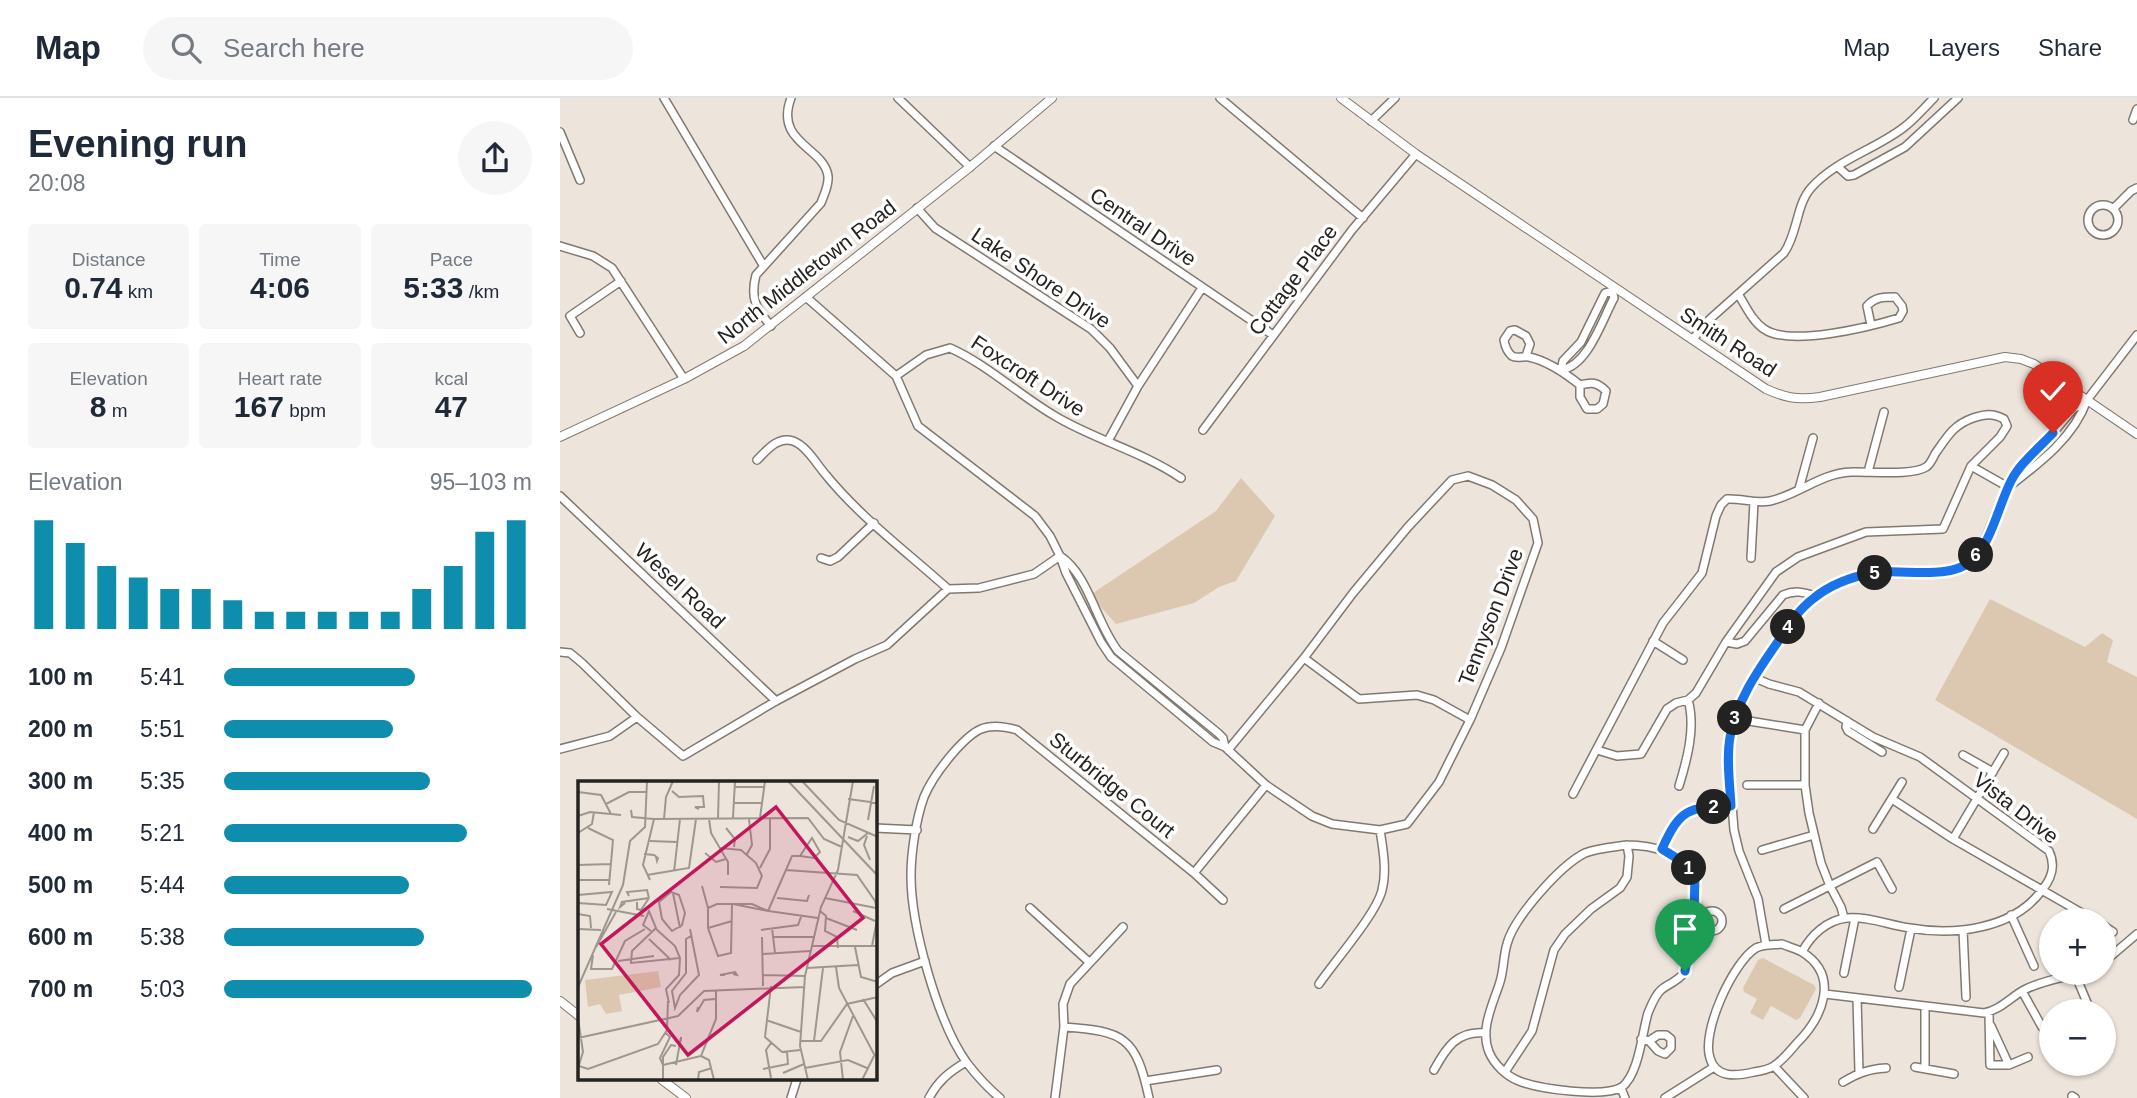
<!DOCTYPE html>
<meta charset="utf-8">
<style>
:root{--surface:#fff;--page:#f6f6f7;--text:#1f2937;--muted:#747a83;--line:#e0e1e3;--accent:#0e8dad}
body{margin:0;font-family:Arial,sans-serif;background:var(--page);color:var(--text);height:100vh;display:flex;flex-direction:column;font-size:26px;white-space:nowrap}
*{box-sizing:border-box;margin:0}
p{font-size:23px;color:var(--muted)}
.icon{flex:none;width:38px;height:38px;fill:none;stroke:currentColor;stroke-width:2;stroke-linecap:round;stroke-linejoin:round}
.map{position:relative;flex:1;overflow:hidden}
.details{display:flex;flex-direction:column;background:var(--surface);width:560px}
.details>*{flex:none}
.tools{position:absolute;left:1479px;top:810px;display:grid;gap:14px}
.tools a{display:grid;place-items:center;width:77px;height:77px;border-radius:50%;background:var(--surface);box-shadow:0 2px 5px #0004;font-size:35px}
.pin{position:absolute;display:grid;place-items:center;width:60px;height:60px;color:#fff;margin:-72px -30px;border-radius:50% 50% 50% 0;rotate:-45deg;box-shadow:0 0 7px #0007}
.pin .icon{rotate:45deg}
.km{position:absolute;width:35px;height:35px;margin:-18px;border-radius:50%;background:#222;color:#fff;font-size:19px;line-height:35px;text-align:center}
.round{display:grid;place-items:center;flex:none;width:74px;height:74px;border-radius:37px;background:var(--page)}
.head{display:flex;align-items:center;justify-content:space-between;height:119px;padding:0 28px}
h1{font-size:38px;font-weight:800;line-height:52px}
.stats{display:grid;grid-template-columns:repeat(3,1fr);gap:10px;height:119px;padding:7px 28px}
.stats div{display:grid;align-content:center;border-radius:7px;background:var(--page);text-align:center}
.stats b{font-size:30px;font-weight:800}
.stats small{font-size:19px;font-weight:400}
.stats p{font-size:19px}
.chart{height:196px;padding:14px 28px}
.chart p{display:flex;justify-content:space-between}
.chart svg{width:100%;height:126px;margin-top:7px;stroke:var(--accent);stroke-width:6}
ul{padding:0 28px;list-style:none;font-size:23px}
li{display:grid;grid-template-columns:112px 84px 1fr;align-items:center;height:52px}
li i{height:18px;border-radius:9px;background:var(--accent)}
header{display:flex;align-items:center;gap:42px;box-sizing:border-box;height:98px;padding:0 35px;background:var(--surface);border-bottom:2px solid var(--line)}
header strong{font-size:33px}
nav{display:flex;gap:38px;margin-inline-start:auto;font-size:24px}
.search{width:490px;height:63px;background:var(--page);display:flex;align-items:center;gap:18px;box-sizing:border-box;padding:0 24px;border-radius:38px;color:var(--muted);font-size:26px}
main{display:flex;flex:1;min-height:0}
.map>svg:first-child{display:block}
.green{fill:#dcc8b0}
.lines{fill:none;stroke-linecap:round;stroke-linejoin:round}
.minor-casing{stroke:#807970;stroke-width:10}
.tertiary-casing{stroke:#807970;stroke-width:10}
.minor{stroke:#fff;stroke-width:7}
.tertiary{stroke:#fff;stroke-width:8}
.route-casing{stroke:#fff;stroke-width:14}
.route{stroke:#1a73e8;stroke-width:9}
.labels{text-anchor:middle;stroke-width:7;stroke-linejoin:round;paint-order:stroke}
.street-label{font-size:21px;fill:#25221f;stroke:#fff}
.inset-road{fill:none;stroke:#9d9790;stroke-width:2}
.view{fill:#c2185b;fill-opacity:0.15;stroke:#c2185b;stroke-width:3.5}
.inset-edge{fill:none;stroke:#25221f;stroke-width:3.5}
</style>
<header>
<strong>Map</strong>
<div class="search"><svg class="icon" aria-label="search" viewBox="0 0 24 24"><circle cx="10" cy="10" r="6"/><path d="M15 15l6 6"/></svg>Search here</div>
<nav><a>Map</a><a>Layers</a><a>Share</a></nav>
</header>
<main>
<section class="details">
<div class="head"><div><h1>Evening run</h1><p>20:08</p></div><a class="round"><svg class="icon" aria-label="share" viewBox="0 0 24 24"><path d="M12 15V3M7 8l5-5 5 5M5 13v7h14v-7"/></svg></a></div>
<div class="stats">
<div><p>Distance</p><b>0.74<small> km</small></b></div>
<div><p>Time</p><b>4:06</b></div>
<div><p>Pace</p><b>5:33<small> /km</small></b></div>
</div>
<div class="stats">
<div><p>Elevation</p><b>8<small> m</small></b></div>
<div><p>Heart rate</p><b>167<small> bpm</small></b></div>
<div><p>kcal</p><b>47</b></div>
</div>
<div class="chart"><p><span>Elevation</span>95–103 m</p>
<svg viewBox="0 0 160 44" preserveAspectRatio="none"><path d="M5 44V6M15 44V14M25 44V22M35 44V26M45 44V30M55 44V30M65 44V34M75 44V38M85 44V38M95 44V38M105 44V38M115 44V38M125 44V30M135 44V22M145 44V10M155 44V6"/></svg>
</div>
<ul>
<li><b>100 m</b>5:41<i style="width:62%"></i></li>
<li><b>200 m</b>5:51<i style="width:55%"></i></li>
<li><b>300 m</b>5:35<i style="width:67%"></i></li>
<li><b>400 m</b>5:21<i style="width:79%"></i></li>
<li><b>500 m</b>5:44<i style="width:60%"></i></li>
<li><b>600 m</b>5:38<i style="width:65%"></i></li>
<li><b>700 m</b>5:03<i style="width:100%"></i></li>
</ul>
</section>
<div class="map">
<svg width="1577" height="1000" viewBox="0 0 1577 1000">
<rect width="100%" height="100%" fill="#ede5dc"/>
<!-- green -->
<path class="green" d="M681 380 715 418 676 483 659 489 634 505 556 526 530 497 656 413Z
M1430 501 1525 549 1542 535 1553 542 1547 564 1577 579V721L1375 602Z
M1203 860 1254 887 1256 891 1240 920 1236 922 1211 908 1203 922 1190 915 1197 901 1184 894 1183 890 1198 862Z"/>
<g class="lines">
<!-- minor casing -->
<g class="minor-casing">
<path id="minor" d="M104 0 203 167
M338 0 410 69
M660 0 803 120
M1573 22 1577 11
M811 23 835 0
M0 34 20 82
M434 48 713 237
M1278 69 1288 78 1294 77 1345 49 1398 0
M1528 122a15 15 0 1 1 30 0a15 15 0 1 1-30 0Z
M357 110 375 130 531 231 550 250 578 288
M1553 111 1571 93 1577 90
M0 148 33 158 52 170 124 281
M1052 193 1054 200C1042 222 1028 268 1001 272L1003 263 1021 244 1045 195 1052 193 1054 190
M1178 196C1186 208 1192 223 1204 231 1230 249 1309 229 1339 220L1343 213 1342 208 1335 199C1323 199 1315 199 1307 208L1311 227
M211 228C196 211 190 200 196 177L261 105C264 96 269 88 268 78 264 49 214 45 231 0
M20 235 10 218 61 183
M1133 241 1150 221 1224 155C1238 135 1236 107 1251 90 1276 62 1314 52 1343 30 1354 22 1364 10 1374 0
M966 258 970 246 966 238 955 232 950 233 944 242C945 248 947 254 952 258 957 261 963 258 969 259 988 263 1005 275 1020 287V299L1027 311H1037L1043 306 1046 293C1037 284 1032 284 1020 287
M336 278 366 257 390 250C428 267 459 297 495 318 535 342 581 353 621 380
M643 332 792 132 856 56
M548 343 578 288 642 190
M197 362C207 352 218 338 233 343 247 348 257 367 266 377 301 420 347 454 388 491
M1411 368 1448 389
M1308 374 1324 314
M1451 387C1481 364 1514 339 1527 302L1577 237
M1239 391 1253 340
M0 398 216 603
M261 460 270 463 278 459 314 425
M1191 460 1194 404
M1093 543 1123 562
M1166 544 1177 546 1185 543 1223 497C1235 492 1243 494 1256 498
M0 554 10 555 22 565 77 619 50 638 0 651
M744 560 799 601 857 597 874 602 910 622
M1193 579 1209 586 1239 594 1313 639 1360 659 1489 753C1496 768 1492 780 1482 792 1454 831 1394 838 1350 830 1329 827 1307 818 1287 820 1267 822 1251 837 1242 854
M1259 605 1245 632V687L1249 715 1261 765 1270 788 1281 809 1284 820
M77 619 123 658 216 603 295 561 327 547 388 491 419 490 474 476 500 458 490 438 475 418 358 328 336 278 246 199
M1189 623 1245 632
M1287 623 1286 629 1288 633 1322 654
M665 649 663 640 658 635 558 553C536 525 529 477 500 458L506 475 541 544 551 559 653 644 665 649 706 687 752 718 772 726 820 732 847 726 879 684 910 622 941 550 978 445 973 421 956 402 932 387 908 378 892 382 848 429 793 495 744 560 668 652
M1403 657 1433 674
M1187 687H1245
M1119 688C1127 662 1136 629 1128 602
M1013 696 1103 525 1142 475 1156 418 1161 407 1167 401C1182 400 1195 406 1210 403 1238 397 1261 375 1291 374 1308 373 1353 378 1366 369 1370 367 1373 360 1375 356 1387 339 1393 327 1413 320 1425 316 1433 315 1444 321L1447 328 1440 339 1411 368 1383 431 1306 434 1238 459 1216 474 1166 544 1136 595 1128 602 1116 605 1107 611 1081 656 1057 658 1037 652
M1332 701 1393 741 1534 822
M315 730 357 732
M1313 731 1342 684
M1393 741 1444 655
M1067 747C1091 747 1122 754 1135 778 1136 796 1132 863 1122 877 1116 884 1108 886 1101 892 1095 897 1091 908 1088 915 1082 935 1079 976 1062 989 1044 1000 979 991 959 983 946 978 934 966 929 954 920 932 932 908 939 887 944 874 943 859 947 846 954 819 1001 767 1025 755 1038 750 1053 749 1067 747Z
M1102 751C1120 711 1128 709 1171 708
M1202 752 1254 737
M634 775 706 687
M470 810 529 864
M1224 811 1317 764 1332 791
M1142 823a10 10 0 1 1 20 0a10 10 0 1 1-20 0Z
M1451 817 1474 868
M1544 828 1553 834
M1403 832 1406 899
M1222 846C1229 849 1237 851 1242 854 1281 878 1262 920 1237 945 1230 953 1223 962 1214 968 1209 971 1201 973 1194 974 1177 978 1156 981 1150 960 1141 934 1173 864 1196 850 1204 846 1213 847 1222 846Z
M1206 847 1198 801 1179 753 1174 732 1169 669 1170 643 1175 620 1193 579 1241 510 1256 498 1274 487 1314 475 1378 474 1395 472 1410 464 1421 451 1442 401 1460 369 1493 335 1513 311 1527 302
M1544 864 1577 836
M1284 875 1295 820
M1515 876 1531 914
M759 886C774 864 817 815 822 792 827 773 823 751 820 732
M315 887 332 875 365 863
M1339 889 1351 831
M1462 893 1482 929
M1265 896 1424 915C1440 912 1451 899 1464 892 1481 883 1501 880 1519 875
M1297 900 1299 974
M1429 915 1430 967H1449L1468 959
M1431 928 1449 967
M504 929C564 933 576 939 589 1000
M1081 941 1089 943 1098 937H1106L1111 941V950L1105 956 1098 953 1089 943
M1214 968 1244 1000
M1355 969 1394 976
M1365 969V908
M874 972C886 950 897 932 926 935
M945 974 972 933 994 852 1005 836 1031 811 1060 790 1067 779 1069 758 1067 747
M585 983 657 972
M1283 984C1298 975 1309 971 1326 970
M1061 990 1065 1000
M1512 998 1515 1000
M231 1000 237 981
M369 1000C378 983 389 974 406 964
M440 1000C428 990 417 978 407 965 378 925 351 828 351 778 351 755 356 721 364 699 371 682 381 669 393 655 414 631 425 623 457 632L634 775 663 802
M495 1000 504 929 503 906 510 886 563 829
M1105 1000 1154 969"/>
</g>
<!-- tertiary casing -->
<g class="tertiary-casing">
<path id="tertiary" d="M781 0 856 56 1206 291C1226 300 1237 302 1260 299L1445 259 1461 261 1474 266 1577 336
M0 339 124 281 184 248 410 69 492 0
M0 903 19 918
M101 981 126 1000"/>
</g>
<!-- minor -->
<use href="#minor" class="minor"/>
<!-- tertiary -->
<use href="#tertiary" class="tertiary"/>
</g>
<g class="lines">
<!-- route casing -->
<g class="route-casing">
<path id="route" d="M1125 873 1134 820 1135 778C1128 765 1114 759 1102 751 1120 711 1128 709 1171 708 1170 686 1166 662 1170 639 1177 603 1196 575 1217 545 1228 528 1238 512 1254 500 1270 487 1291 479 1312 475 1340 470 1388 483 1411 463 1431 447 1439 406 1451 383 1460 365 1479 350 1493 335"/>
</g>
<!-- route -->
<use href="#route" class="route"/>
</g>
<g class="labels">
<!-- street labels -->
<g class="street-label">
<text transform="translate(583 129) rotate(34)" y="7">Central Drive</text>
<text transform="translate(247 174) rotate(-38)" y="7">North Middletown Road</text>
<text transform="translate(481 180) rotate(34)" y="7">Lake Shore Drive</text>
<text transform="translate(733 182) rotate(-53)" y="7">Cottage Place</text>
<text transform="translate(1168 244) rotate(33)" y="7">Smith Road</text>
<text transform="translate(468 278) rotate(33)" y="7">Foxcroft Drive</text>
<text transform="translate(120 488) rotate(43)" y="7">Wesel Road</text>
<text transform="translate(931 519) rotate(-69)" y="7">Tennyson Drive</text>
<text transform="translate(552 687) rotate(39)" y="7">Sturbridge Court</text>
<text transform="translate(1456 710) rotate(38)" y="7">Vista Drive</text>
</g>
</g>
<!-- overview -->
<g transform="translate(18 683)">
<rect width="299" height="299" fill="#ede5dc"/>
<path d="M80 190 83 206 41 214 44 230 28 233 22 223 10 226 7 199Z" fill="#dcc8b0"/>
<path class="inset-road" d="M210 0 300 95M224 0 261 39 300 56M156 6H186M94 10 101 16 125 15 126 26H117L121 28M0 11 23 14 33 33M270 18 300 22M156 22H184M28 23 51 11H68M53 29 54 36 76 38 230 37 246 58 264 66M0 35 12 31 43 34M155 37 157 0M182 37 187 0M86 38 88 16 95 0M131 38 133 52 150 81V94M140 38 141 0M290 39 296 5M10 47 35 59 31 104M148 47 157 58 156 66M0 52 14 43 16 31M289 55 286 64 292 79M270 56 280 60 290 52M234 57 242 71 236 77 222 75ZM72 60 99 61M127 72 138 81 148 78M66 73 76 74 80 77 79 80 78 76M169 73 174 64 171 38M222 75H214L190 130 240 137M0 84 33 83M182 87 192 68V37M208 89 279 94 297 120 300 132M96 91 102 38M69 94 111 87 118 38M0 99H32M72 99 65 84 76 38M124 105 130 127M142 106 179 107 184 95 178 82 163 69 142 67M93 111 101 114 107 132 104 144 94 150 84 138 81 121ZM95 112 102 147M0 114 34 111 28 124 0 122M51 115 49 111 69 109 71 117M199 117 229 120 231 114M247 117 298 127M59 121V128L63 129 71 117M47 122 42 126 44 121 71 117M154 123 153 172 140 175 130 147V127L139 123H174L190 130 155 123M29 128 66 135M242 130 248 135 247 150 259 156 260 167M275 130 297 140M0 133 12 135 13 147M248 137 279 149M130 147 154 140M194 147 197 172M0 148 23 149M78 148 97 165 102 177 101 194 88 208 91 222M112 148 121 194 102 214 97 227 94 210 108 192V158L113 155M183 149 220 144 223 136M73 150 65 144 71 130 78 147 54 170 53 182 102 177M184 156 185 205M196 156H236M71 158 93 179M233 165H300M294 165 300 134M18 166 38 131M277 166 283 196 300 201M185 173 232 170M15 174 13 188H34L47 160 67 148M40 180 76 175M258 186 261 207 297 275M229 187 280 184M147 194H142L157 191 159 194 155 193M185 194 227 195M193 205 187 256 204 271 222 269M0 206 45 104 52 60 67 46 69 0M285 218 300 242M120 226 119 231 126 219 137 218M0 237 5 271 0 287M188 239 223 251M88 252 92 256 82 277 85 284 123 275 138 238V209M0 257 100 235 126 210 226 206M222 260H243L269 223 300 216M236 260 245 187M193 262 188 269 193 297M123 275 131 279 136 299M98 284 103 256V260M1 285 10 288 80 263 89 249 90 220M227 287 270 279 289 287M185 288 210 283 209 271M205 292 226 283M85 299V276L93 264 98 265M120 299 121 291 134 287M230 299 222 265 227 195 243 126 260 89 275 0M265 299 262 271 275 235M284 299 296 275"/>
<path class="view" d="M198 26 285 137 110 274 23 163Z"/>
<rect width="299" height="299" class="inset-edge"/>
</g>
</svg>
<div class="tools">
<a>+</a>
<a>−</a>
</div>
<div class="pin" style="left:1125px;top:873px;background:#1e9e55"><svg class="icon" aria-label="arrive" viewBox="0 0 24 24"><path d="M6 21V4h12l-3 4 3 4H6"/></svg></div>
<div class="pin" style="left:1493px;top:335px;background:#d93025"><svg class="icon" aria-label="check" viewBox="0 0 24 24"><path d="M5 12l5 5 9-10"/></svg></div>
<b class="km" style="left:1129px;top:770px">1</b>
<b class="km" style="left:1154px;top:709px">2</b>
<b class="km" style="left:1175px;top:620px">3</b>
<b class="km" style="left:1228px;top:529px">4</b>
<b class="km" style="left:1315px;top:475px">5</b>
<b class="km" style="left:1416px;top:457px">6</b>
</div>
</main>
